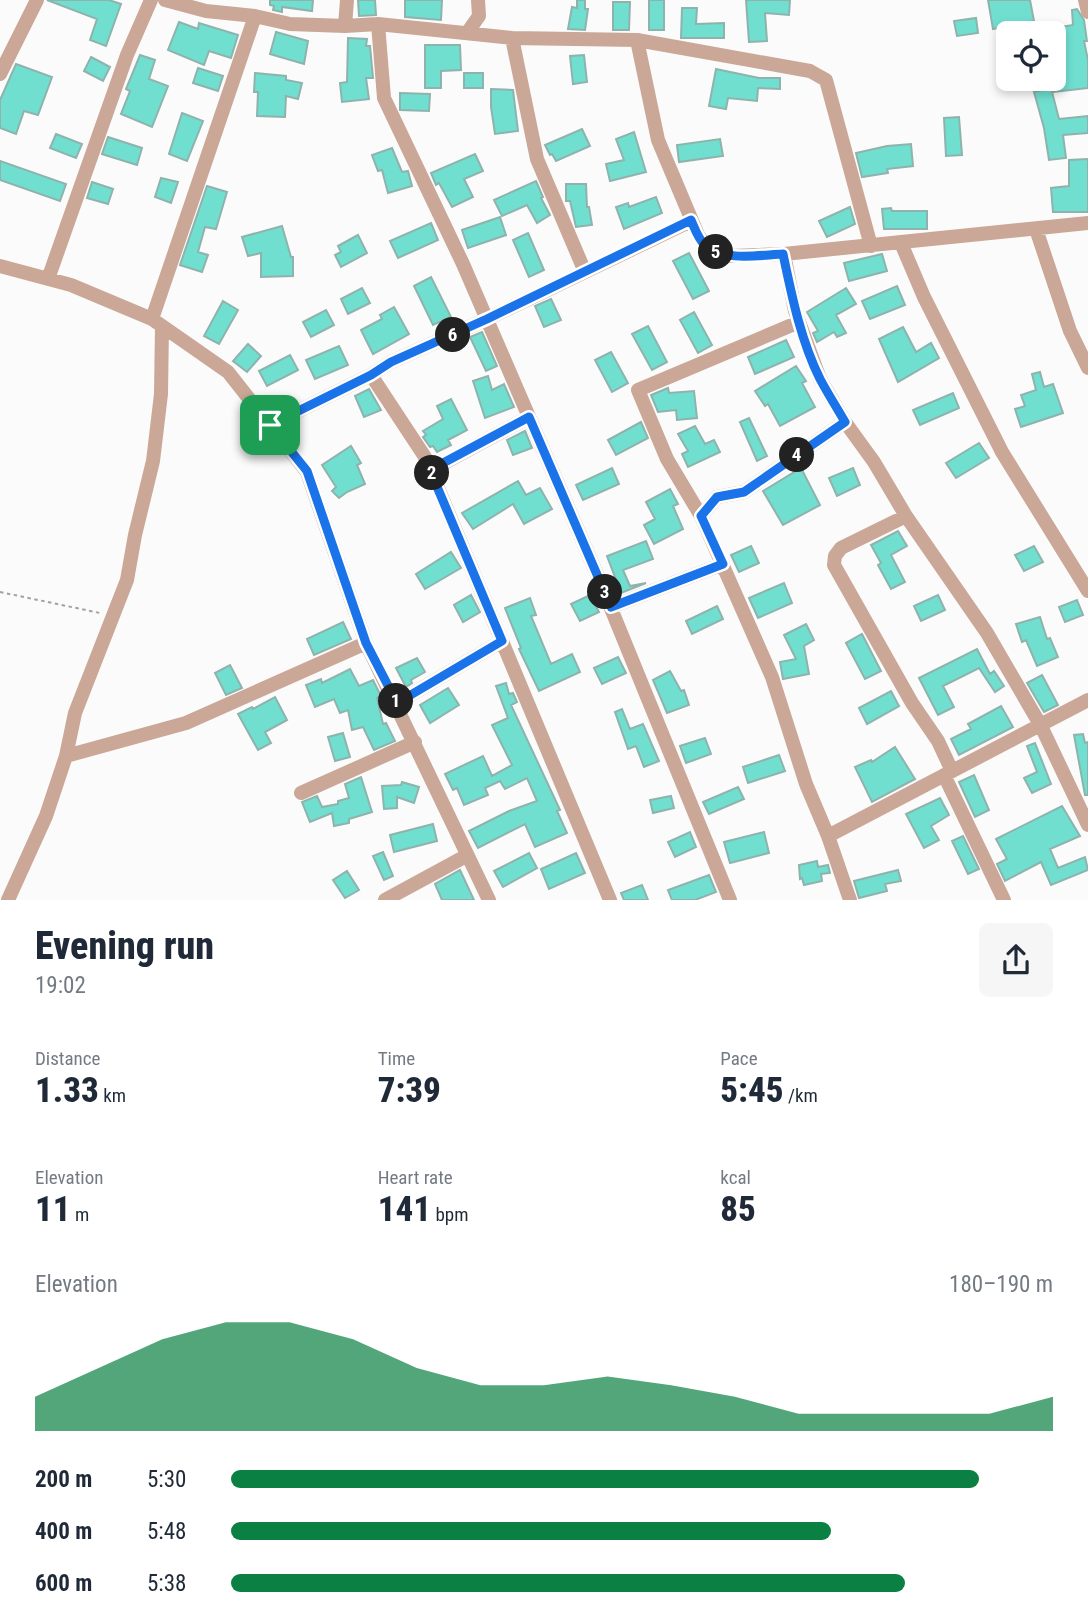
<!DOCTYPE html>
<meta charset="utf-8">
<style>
:root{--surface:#fff;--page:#f6f6f7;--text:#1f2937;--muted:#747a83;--accent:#0b8043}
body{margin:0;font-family:"Roboto Condensed",sans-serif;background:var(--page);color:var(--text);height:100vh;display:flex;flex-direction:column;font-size:26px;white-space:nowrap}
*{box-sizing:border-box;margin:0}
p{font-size:23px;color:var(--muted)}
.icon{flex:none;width:38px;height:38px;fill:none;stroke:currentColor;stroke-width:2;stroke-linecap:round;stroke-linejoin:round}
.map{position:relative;height:900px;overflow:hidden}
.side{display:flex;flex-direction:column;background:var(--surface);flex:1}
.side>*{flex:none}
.controls{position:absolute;left:996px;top:21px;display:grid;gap:14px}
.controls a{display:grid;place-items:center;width:70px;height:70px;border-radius:10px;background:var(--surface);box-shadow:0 4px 10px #0003;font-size:35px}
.pin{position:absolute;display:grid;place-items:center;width:60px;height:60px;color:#fff;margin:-30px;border-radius:14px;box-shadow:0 4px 10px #0006}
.km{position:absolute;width:35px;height:35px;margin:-18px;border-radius:50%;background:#222;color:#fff;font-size:19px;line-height:35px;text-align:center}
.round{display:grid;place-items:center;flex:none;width:74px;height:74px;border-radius:10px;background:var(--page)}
.summary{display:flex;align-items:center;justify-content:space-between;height:119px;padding:0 35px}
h1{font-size:38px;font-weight:800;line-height:52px}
.metrics{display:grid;grid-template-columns:repeat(3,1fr);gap:10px;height:119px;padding:7px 35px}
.metrics div{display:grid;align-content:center}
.metrics b{font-size:35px;font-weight:800}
.metrics small{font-size:19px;font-weight:400}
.metrics p{font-size:19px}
.chart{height:196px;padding:14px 35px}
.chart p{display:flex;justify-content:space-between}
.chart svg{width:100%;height:126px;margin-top:7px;fill:var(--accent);opacity:.7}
ul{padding:0 35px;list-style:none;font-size:23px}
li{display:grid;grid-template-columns:112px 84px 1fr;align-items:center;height:52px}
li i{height:18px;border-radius:9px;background:var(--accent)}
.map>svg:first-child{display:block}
.building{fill:#70dfd0;stroke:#8eb3ad;stroke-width:2}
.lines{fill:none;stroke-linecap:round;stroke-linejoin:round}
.path{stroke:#a5a19e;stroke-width:2;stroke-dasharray:3.5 3.5;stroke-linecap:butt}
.minor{stroke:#caa796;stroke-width:14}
.route-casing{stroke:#fff;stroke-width:14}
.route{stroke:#1a73e8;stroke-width:9}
</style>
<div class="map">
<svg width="1088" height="900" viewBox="0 0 1088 900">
<rect width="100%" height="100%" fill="#fbfbfb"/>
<!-- building -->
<path class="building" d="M47 0H109L121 4 106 46 90 40 97 19Z
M270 0H313L312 11 282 7V12L273 10 274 6 270 5Z
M358 0H375L376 15 359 16Z
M405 0H442L441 20 405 17Z
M577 0H585V9H588L585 30 568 29 572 7 577 8Z
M649 0H664V30H649Z
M746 0H790L789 15 765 13 767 41 749 42Z
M988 0H1030L1034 21 993 29Z
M613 2H630L629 30H613Z
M682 8H697L696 24 724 23V38H681Z
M1077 9 1084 20 1087 41H1084L1088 60V88L1054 92V28L1073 25 1072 10Z
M976 18 978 33 957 36 954 21Z
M179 22 198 29 199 23 238 35 231 58 209 51 204 65 168 50Z
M276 32 308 41 304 64 270 54Z
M348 38 367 39 366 46H370L373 78H366L369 99 342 102 340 83 347 82Z
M425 45H460L461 70 441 71V88H425Z
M140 55 155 60 149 79 168 86 152 127 121 114 130 91 126 89Z
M584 55 587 82 573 84 570 56Z
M91 57 110 67 103 81 84 71Z
M16 64 52 77 38 115 24 111 16 134 0 128V100Z
M198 68 223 76 218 91 193 83Z
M716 69 759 78H780V89L758 88 757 101 728 98 726 109 709 106Z
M255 73 286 76V80L302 83 298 99 286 96 285 117 257 116 258 92H254Z
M464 73H483V88H464Z
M1051 88 1059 119 1088 116V133L1063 135 1066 158 1049 160 1044 128 1034 92Z
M491 89 513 90 518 131 495 134 491 107Z
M400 93 430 94 429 111 400 110Z
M182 113 203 121 187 161 169 154Z
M959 117 962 155 946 156 944 118Z
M582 129 590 146 556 161 552 154 550 155 545 145Z
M634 132 646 172 610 181 606 164 624 160 616 139Z
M56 134 82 144 76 158 50 148Z
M108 137 142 148 137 165 102 154Z
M720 139 723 156 679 162 677 145Z
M911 144 913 166 887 169 888 173 862 177 856 153 887 146Z
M392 148 402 172 408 171 412 186 388 193 382 170 378 171 372 155Z
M475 154 483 171 464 179 473 197 452 207 439 183 436 185 431 173Z
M1088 159V212H1053L1051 188 1069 186V160Z
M0 161 66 184 60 201 0 180Z
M161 178 178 182 171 203 155 197Z
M536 181 543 197 541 198 550 215 537 223 527 205 502 216 494 200Z
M92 182 113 189 108 204 87 198Z
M566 184H586L587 207H589L592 225 576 227 570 201H566Z
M207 186 227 192 216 229 205 227 198 252 208 255 202 272 180 265Z
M656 197 662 213 624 229 616 207 628 203 629 207Z
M850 207 855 224 827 237 819 221Z
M891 208 892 211H927V229H884L882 209Z
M500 217 506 235 468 248 462 230Z
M431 223 438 240 398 258 390 241Z
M282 226 291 257H293V276L261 277V253L248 256 242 237Z
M528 233 544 270 529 277 513 240Z
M358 235 367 253 341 267 335 255 341 252 338 246Z
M689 253 709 291 693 299 673 261Z
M882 254 887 271 849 281 844 263Z
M431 277 451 317 433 325 414 286Z
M897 286 905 305 870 319 862 301Z
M362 288 370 303 348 314 341 299Z
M846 288 856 304 836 315 846 333 837 337 834 332 817 342 813 333 818 331 807 312Z
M551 299 561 320 544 327 535 306Z
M223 301 238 310 219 344 204 336Z
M394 307 409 334 373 354 361 330 382 319 380 315Z
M326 310 334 325 311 337 303 322Z
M694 312 712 345 698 353 680 320Z
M648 326 667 362 652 370 632 334Z
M903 327 916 352 931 343 939 358 898 382 879 339Z
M482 332 497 366 486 371 470 337Z
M786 340 794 357 755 374 748 357Z
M248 344 261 356 247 372 233 361Z
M339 346 348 365 315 379 306 360Z
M611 352 628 383 612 392 595 360Z
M290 355 298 370 267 386 259 371Z
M796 366 806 381 802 383 815 407 780 426 768 404 765 406 755 391Z
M1040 372 1044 387 1053 384 1063 413 1021 427 1015 409 1025 406 1021 395 1036 390 1032 374Z
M488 376 492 390 504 384 514 407 485 418 473 381Z
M668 388 669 393 694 391 697 418 677 420 676 410 658 412 651 395Z
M369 389 381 410 364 417 355 396Z
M953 393 959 408 920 425 913 410Z
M451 399 467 430 448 440 451 445 437 452 433 446 430 447 423 437 426 435 423 431 443 419 437 406Z
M749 418 767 456 757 461 740 422Z
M641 422 648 438 616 455 608 440Z
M695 426 705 444 714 440 720 452 688 467 682 454 688 451 678 434Z
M525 431 532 448 513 455 507 440Z
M979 443 989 458 956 478 946 463Z
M351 446 361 463 357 465 365 484 347 492 339 498 332 491 336 487 322 465Z
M612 468 619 484 583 500 576 485Z
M801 468 820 505 783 525 763 491Z
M853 468 860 485 837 496 829 478Z
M518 481 526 495 540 488 552 509 524 524 513 504 473 529 462 513Z
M670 489 678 504 673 506 683 529 654 544 644 525 655 519 646 502Z
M898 531 907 546 891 555 905 582 891 589 878 565 881 563 871 545Z
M646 541 653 559 623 570 630 586 646 583 616 595 613 587 618 585 607 556Z
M751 546 759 563 739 572 731 555Z
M1034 546 1043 562 1024 571 1015 555Z
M451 552 461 568 425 589 416 574Z
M784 583 792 603 758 618 749 598Z
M471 595 480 612 463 622 454 605Z
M590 595 599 612 580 621 571 604Z
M938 595 945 610 921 621 914 606Z
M530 598 536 615 531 616 551 664 572 654 580 672 539 691 519 649 521 648 505 608Z
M1077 600 1083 615 1065 622 1059 607Z
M717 606 723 619 692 634 686 621Z
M1040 617 1047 639 1050 638 1058 657 1037 666 1026 640 1022 642 1016 624Z
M343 622 351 639 314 655 307 639Z
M806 624 814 640 804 646 809 674 783 679 780 662 796 659 784 635Z
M862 634 881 671 865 679 846 643Z
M977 649 990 674 994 671 1004 686 995 692 979 668 943 686 954 707 938 715 919 678Z
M618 657 626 673 602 684 594 668Z
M417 658 425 672 411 680 412 683 406 687 396 668Z
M230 665 242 688 226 695 215 673Z
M350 669 359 686 373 680 381 696 377 698 383 724 386 723 395 741 374 750 363 727 352 730 348 710 340 713 334 699 315 707 306 685 321 679 322 683Z
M670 671 681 691 684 690 689 705 667 713 653 680Z
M1042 675 1058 705 1044 712 1027 683Z
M506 683 509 694 513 693 517 702 511 705 560 810 557 811 567 833 535 847 525 824 478 848 469 831 509 811 537 801 527 778 505 789 500 781 485 788 488 795 464 805 457 788 453 790 445 774 483 756 492 776 512 765 492 725 508 718 496 686Z
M448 688 459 705 430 723 420 705Z
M891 691 899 706 867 724 859 708Z
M275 697 287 720 265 732 271 743 258 750 238 714 252 707 253 709Z
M1001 706 1013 727 959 755 951 739 971 729 968 724Z
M622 709 630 729 643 724 659 761 644 767 636 746 628 749 615 712Z
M343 733 350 757 335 761 328 737Z
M1083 734 1085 743 1088 742V795H1085L1074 735Z
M705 738 711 754 686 763 680 746Z
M1035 743 1051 784 1032 793 1024 778 1037 772 1027 746Z
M895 747 915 779 872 802 855 767 871 760 872 762Z
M779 755 785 771 748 783 743 767Z
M974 775 989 810 975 817 959 782Z
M361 777 372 812 349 819V823L334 826 332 813 310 822 302 802 317 796 322 807 338 804V801L349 798 345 784Z
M402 782 419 787 414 803 397 797V808L384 809 382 786 401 785Z
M738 787 744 799 709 814 703 802Z
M671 796 674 808 653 813 650 800Z
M940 798 949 815 931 826 939 840 924 848 906 814Z
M1062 806 1080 836 1050 849 1058 868 1085 857 1088 870 1051 885 1041 862 1005 881 997 864 1007 859 996 839Z
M433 824 437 841 394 852 390 835Z
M690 832 696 847 675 857 668 842Z
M764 832 769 853 730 863 724 842Z
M963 836 979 869 968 874 952 841Z
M383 852 393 876 384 880 373 856Z
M529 853 537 868 503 887 494 871Z
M576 853 585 873 549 889 541 869Z
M817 861 818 867 828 865 830 873 821 874 822 881 804 885 802 878 800 879 799 865Z
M460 870 474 900H442L435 884Z
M898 870 901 881 885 884 887 891 859 898 854 881Z
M347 871 359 890 345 898 333 880Z
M709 875 716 892 695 900H672L668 890Z
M642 885 648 900H624L621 893Z"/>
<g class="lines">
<!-- path -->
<path class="path" d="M0 592 100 613"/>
<!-- minor -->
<path class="minor" d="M165 0 206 11 255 16 290 24 345 26 378 24 512 38 637 40 810 71 826 80 871 246
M1085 0 1088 12
M378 24 384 98 463 264 599 579 730 900
M345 26 347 0
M467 33 479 16 478 0
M512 38 537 159 585 272
M637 40 658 140 698 235 705 245 717 252 731 256 784 254 1088 223
M0 74 37 0
M1036 229 1070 331 1088 368
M901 243 924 297 1002 452 1088 591
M784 254 795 311 820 379 845 422 874 462 906 516 987 633 1041 726 1088 825
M0 266 71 285 152 319 228 372 307 472 366 643 489 900
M48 279 127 55 151 0
M152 319 255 16
M371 375 391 362 487 319 691 221
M845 422 744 492 717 497 701 516 772 677 806 784 828 836 850 900
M270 425 371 375 425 457 610 900
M431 470 529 417
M701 516 667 459 638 390 799 322
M906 516 841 548 835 556 834 565 912 703 938 741 952 771
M611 607 723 564
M397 703 502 641
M66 756 186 723 366 643
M944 775 1004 900
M301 793 415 742
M828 836 1088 700
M8 900 46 816 66 756 75 713 127 580 135 535 153 461 161 394 162 326
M385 900 466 856"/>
</g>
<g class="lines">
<!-- route casing -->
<g class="route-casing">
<path id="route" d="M691 220C695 229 698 239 705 245 724 262 760 255 783 254 792 297 801 341 820 379 828 394 837 408 845 422L744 492 717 497 701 516 723 564 611 607 529 417 430 470 502 641 397 703 366 643 307 471 270 425 371 375 391 362 487 319Z"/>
</g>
<!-- route -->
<use href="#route" class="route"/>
</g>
</svg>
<div class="controls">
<a><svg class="icon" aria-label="locate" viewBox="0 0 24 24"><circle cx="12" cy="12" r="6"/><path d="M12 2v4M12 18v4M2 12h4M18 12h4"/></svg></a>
</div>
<div class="pin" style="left:270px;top:425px;background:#1e9e55"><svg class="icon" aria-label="arrive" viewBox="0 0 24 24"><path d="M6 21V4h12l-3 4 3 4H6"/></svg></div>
<b class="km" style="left:396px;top:701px">1</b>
<b class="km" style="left:432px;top:473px">2</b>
<b class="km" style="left:605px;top:592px">3</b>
<b class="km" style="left:797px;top:455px">4</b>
<b class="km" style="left:716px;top:252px">5</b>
<b class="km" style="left:453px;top:335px">6</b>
</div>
<section class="side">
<div class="summary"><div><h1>Evening run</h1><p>19:02</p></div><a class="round"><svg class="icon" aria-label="share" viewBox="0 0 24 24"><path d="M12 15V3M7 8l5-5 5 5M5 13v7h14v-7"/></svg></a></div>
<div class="metrics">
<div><p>Distance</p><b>1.33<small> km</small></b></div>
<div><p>Time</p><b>7:39</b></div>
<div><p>Pace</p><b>5:45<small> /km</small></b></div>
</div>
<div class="metrics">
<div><p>Elevation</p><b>11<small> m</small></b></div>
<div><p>Heart rate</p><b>141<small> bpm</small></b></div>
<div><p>kcal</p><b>85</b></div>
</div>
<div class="chart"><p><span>Elevation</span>180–190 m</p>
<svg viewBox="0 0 160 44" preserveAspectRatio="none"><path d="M0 44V32L10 22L20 12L30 6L40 6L50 12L60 22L70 28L80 28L90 25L100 28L110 32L120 38L130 38L140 38L150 38L160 32V44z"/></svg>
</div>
<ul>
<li><b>200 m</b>5:30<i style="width:91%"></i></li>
<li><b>400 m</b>5:48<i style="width:73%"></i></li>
<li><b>600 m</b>5:38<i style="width:82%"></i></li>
</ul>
</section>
